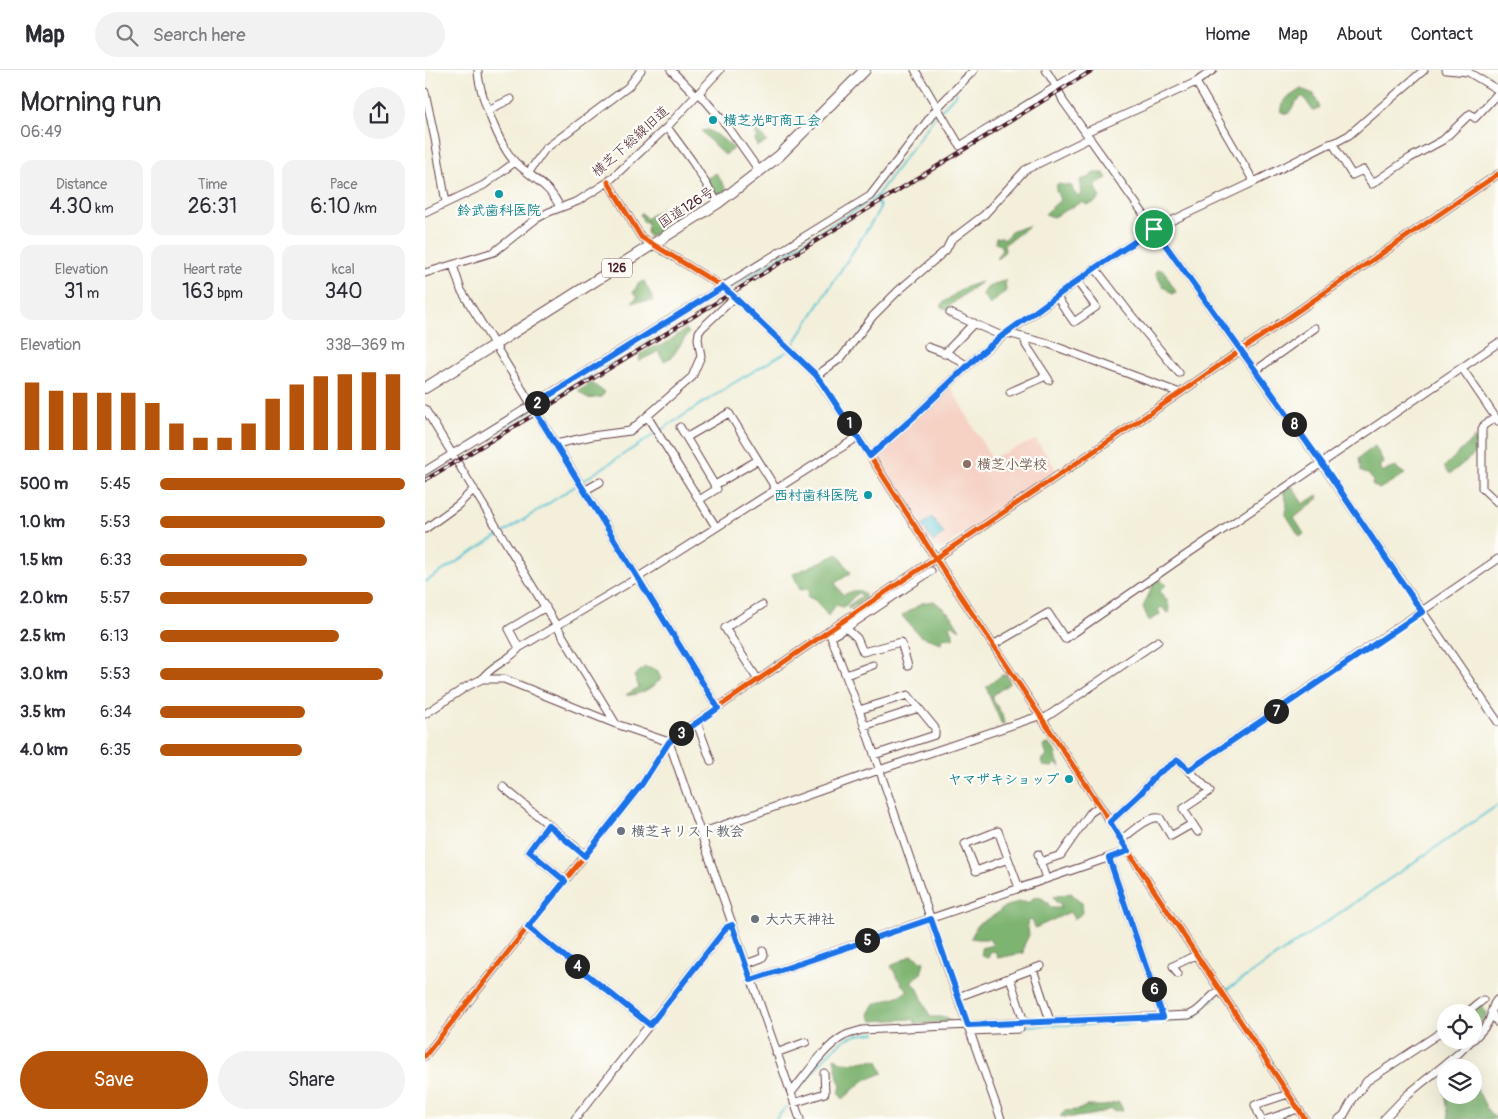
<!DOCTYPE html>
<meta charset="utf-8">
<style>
:root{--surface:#fff;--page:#f2f2f3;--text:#2b2b33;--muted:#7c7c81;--line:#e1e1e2;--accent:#b45309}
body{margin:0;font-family:Pangolin,"Klee One",sans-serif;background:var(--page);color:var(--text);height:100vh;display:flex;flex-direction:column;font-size:19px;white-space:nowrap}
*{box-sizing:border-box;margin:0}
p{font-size:16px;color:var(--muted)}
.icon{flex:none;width:28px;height:28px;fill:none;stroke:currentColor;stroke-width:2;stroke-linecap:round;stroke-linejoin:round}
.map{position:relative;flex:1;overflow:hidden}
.details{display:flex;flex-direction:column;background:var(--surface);width:425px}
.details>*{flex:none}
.fabs{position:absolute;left:1012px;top:934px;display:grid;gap:10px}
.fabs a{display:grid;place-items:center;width:45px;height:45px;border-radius:50%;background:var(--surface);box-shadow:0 5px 20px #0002;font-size:25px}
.pin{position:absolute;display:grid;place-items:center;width:42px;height:42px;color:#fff;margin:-21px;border:2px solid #fff;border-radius:50%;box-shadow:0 1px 5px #0007}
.km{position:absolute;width:25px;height:25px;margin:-12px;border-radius:50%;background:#222;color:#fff;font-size:14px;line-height:25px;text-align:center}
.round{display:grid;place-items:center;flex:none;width:52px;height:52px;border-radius:26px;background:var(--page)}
.overview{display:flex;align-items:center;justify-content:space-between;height:85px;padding:0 20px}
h1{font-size:28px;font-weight:600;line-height:38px}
.stats{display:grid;grid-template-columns:repeat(3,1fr);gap:8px;height:85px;padding:5px 20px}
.stats div{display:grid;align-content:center;border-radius:12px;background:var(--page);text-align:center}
.stats b{font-size:21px;font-weight:600}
.stats small{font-size:14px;font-weight:400}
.stats p{font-size:14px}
.chart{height:140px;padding:10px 20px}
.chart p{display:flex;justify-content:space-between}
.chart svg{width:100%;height:90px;margin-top:5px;stroke:var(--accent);stroke-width:6}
.primary-button{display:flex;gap:10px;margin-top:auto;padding:10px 20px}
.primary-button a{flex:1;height:58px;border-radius:30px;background:var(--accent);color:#fff;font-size:20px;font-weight:600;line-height:58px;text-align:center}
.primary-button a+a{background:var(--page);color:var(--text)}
ul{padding:0 20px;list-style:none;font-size:16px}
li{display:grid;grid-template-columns:80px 60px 1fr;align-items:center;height:38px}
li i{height:12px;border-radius:6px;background:var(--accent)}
header{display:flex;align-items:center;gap:30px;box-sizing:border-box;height:70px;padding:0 25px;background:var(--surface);border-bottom:1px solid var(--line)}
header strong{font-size:24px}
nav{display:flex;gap:28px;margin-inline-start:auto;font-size:18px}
.search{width:350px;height:45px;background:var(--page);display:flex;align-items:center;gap:12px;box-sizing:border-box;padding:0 18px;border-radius:28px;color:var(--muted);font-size:19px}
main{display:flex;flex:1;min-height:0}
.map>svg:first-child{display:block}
.built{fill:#f6d2c4}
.forest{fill:#7eb471;stroke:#646a4e}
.water{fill:#59c4d2;stroke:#52727e}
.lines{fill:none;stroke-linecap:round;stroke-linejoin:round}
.stream{stroke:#59c4d2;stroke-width:2}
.minor-casing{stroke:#633e45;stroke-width:9}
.highway-casing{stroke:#633e45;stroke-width:12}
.minor{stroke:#fff;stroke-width:7}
.highway{stroke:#fff;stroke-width:10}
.rail-casing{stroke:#4a1f2b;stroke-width:4}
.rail{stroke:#fdfcf7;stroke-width:2;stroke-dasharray:5.5;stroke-linecap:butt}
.cycleway-casing{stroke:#fdfcf7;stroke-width:8}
.cycleway{stroke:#e8590c;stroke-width:5}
.route-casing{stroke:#fff;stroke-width:10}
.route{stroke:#1a73e8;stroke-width:6}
.culture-dot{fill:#0f9aa8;stroke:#fdfcf7;stroke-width:2}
.education-dot{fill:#8d6e63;stroke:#fdfcf7;stroke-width:2}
.worship-dot{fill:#6b7280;stroke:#fdfcf7;stroke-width:2}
.labels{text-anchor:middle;stroke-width:4.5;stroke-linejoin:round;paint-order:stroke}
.shield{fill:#fdfcf7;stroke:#806168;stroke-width:1}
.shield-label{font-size:12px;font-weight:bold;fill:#4a1f2b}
.culture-label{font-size:14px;font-weight:bold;fill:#0d838f;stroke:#fdfcf7;text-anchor:end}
.street-label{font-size:14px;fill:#4a1f2b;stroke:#fdfcf7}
.education-label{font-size:14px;font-weight:bold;fill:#785e54;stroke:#fdfcf7;text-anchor:start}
.worship-label{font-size:14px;font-weight:bold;fill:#5b616d;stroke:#fdfcf7;text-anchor:start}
</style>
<header>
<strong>Map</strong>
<div class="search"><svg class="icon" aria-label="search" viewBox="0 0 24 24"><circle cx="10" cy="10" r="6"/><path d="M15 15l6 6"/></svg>Search here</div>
<nav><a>Home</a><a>Map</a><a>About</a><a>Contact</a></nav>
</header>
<main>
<section class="details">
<div class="overview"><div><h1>Morning run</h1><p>06:49</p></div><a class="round"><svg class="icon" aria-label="share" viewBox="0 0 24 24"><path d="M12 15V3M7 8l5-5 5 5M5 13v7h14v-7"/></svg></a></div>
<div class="stats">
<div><p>Distance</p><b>4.30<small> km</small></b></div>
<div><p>Time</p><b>26:31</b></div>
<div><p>Pace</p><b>6:10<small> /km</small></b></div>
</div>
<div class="stats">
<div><p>Elevation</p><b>31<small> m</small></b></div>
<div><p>Heart rate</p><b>163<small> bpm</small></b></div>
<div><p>kcal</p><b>340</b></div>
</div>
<div class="chart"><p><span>Elevation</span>338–369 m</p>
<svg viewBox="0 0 160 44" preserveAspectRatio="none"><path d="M5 44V11M15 44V15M25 44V16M35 44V16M45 44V16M55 44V21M65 44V31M75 44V38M85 44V38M95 44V31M105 44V19M115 44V12M125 44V8M135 44V7M145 44V6M155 44V7"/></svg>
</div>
<ul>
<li><b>500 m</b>5:45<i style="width:100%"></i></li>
<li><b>1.0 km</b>5:53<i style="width:92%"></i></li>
<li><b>1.5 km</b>6:33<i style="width:60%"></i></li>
<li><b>2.0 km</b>5:57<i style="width:87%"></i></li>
<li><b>2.5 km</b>6:13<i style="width:73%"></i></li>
<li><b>3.0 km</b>5:53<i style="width:91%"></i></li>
<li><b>3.5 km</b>6:34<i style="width:59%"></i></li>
<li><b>4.0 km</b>6:35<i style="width:58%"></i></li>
</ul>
<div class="primary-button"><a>Save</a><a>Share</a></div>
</section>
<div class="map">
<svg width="1073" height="1049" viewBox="0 0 1073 1049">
<rect width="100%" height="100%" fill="#fdfcf7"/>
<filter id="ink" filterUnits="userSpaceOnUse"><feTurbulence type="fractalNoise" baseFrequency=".02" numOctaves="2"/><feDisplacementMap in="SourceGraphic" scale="10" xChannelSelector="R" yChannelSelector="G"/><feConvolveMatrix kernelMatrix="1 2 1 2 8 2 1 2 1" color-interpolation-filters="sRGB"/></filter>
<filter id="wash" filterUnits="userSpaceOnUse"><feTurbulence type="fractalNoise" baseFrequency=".0096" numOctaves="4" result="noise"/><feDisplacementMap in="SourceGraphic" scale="20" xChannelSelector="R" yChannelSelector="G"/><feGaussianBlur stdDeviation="1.12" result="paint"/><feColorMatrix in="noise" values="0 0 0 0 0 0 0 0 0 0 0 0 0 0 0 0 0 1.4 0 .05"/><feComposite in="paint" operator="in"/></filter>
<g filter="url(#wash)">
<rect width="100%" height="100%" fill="#f3efda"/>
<!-- built -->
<path class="built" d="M525 316 566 388 611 370 632 400 518 478H510L503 471 450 385Z"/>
<!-- forest -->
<path class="forest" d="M876 19 889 24 895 38 888 41 878 26 871 32 863 44 856 42 859 30Z
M316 46 323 47 342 72 332 76 330 69 334 67 331 65 323 51H319Z
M283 60 296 68 309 78 300 85 287 73 277 61Z
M291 103 302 120 292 126 284 114 282 108Z
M668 103H679L682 108 670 114 675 128 669 133 662 135 657 132 628 147 620 144 635 130 631 120 632 114 647 116 648 121 653 126 657 125 655 110 665 107Z
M244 136 252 137 258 146 248 153 246 145 242 143 232 146 231 148 236 150 238 158 224 167 222 161 223 153 218 151 215 144H218L221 149 229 143Z
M604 156 579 175 580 181 573 189 572 186 577 180 575 175 570 173 571 168 576 167 580 169 588 160Z
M732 199 739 201 751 222 747 224 737 215 731 204Z
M580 210 581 221 565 235 557 224 563 217Z
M219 211C222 218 227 224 228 231L207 232 213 227 208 223 213 214Z
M556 212 524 236V240L516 237 518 233 538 218Z
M261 259 264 262 247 287 239 291 235 285 234 281 214 291 215 284 229 277 238 275Z
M167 313 180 323 176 327 163 329 153 321Z
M1049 368 1052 373 1048 377 1052 382 1025 404 1019 397Z
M950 376 959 393 954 396 957 402 970 397 980 404 954 419 947 414 948 410 943 404 936 402 934 388Z
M867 416 878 434 892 425 894 428 869 448 879 464 875 467 860 443 862 433 858 421Z
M413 484 426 503 410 513 418 525C427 521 438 516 441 528L424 539 422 537 435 527 437 525 433 523C427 527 424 534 418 537L411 535 403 546 390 530 383 527 384 519 375 520 368 504Z
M734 508 741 515 735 521 742 530 745 542 742 543 737 537 733 539 735 544 724 551 718 537 729 513Z
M509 531 526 545 535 560 527 555 524 556 528 563V569L519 567 516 573 495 566 477 546 497 533Z
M220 597 232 600 236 609C227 618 214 626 201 625L214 617 209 606Z
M577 605H582L585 613 568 625V630L577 644 579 654 577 655 563 623V619L561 617Z
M624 674 632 683 631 688 636 698 630 693 628 697 618 696 616 690 622 686 618 675Z
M646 823 657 833 658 843 649 849 645 842 610 858 607 850 602 851 604 865 599 875 598 883 573 888 570 881 565 882 563 888 557 886 556 878 568 875 564 869H553L546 868 553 854 570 845 579 837 593 832H605L608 828C617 826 621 830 626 838H636L635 833 631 832 628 827Z
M487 885 499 892 496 904 489 909 486 913 492 917 505 947H521L526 951 523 953 491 954 488 949 447 951 444 944 449 935 478 924 483 920 477 915 466 896Z
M1052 930 1062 945 1049 961V942H1036Z
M409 987C412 988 413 991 416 992 427 995 442 989 453 991L458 1003 438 1011 418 1029 414 1024 416 1015 413 1009Z
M1021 1000V1025H1049V1013L1064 1043 1073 1049H1024L1020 1022Z
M694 1032 698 1040 689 1041 685 1039C673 1045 647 1049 635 1046L640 1041 653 1040 661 1036H679Z"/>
<!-- water -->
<path class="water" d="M507 447 519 464 508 472 497 455Z"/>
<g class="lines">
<!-- stream -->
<path class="stream" d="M516 40 532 23
M304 219 451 127 511 45
M366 278 450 147 455 137 451 127
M111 339 300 221
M31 386 107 341
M0 407 27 389
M156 412 307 314 363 281
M78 463 152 415
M0 512 74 465
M800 921 1073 735
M786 932 791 927
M595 956 698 954 759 950 770 947 779 939
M371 1023C384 1008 406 976 423 968 431 964 441 964 450 963
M351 1049 361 1037"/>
</g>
</g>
<g filter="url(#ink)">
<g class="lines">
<!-- minor casing -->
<g class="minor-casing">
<path id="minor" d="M53 0C53 21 75 77 90 92 106 107 127 117 135 138
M246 0 271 25
M490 0 535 76 658 0
M621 0 634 21 638 31 896 393 1073 652
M1021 0 1043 2 1073 20
M771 12 829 112
M0 22 10 69 21 133
M274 23 304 58 335 102
M63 40 86 29
M242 57 267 91 293 133
M661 62 724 34 771 12 788 0
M908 74 927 105 938 100 947 114 985 88 1018 70 1045 44 1050 48 1073 23
M104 102 120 79 203 17 216 0
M183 112 216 167 298 217 306 224 390 304 433 367 511 489 675 736 703 781 880 1049
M0 143 59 115 90 92
M28 195 36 220 293 638
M670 198 703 241 754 303
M0 203 69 182 111 149 124 142 153 131 183 112 242 57 295 0
M631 226 649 252 671 237 652 211
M525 243 577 266
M582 263 624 274 755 323
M599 267 601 275 624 310
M503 277 525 285 543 296
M519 284 549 253
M1037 298 1073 351
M830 301 890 258
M391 306 416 288 448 246 473 221 521 180 526 170 559 145 600 100 665 68
M585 322 621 306
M0 339 191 654
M222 346 291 457
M1070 348 1059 355 1057 359V418L1073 433
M255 357 292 419 274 430
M262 367 304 343 351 419
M131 374 167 366 205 361 267 307 276 286 273 269 274 262 277 258 310 227
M445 386 491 345 554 285 582 263 670 198 729 159 829 112 904 74 911 72 924 65 999 0
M0 401 445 126 513 37 549 0
M290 415 333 390
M159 421 175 412
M0 459 33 435 49 419
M421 558 432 568 438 582 476 572 483 596
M404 562 434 640 528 914 576 1049
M407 566 421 558 506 501
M568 575 623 543 640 569 755 489 1073 273
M94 578 84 559 121 537
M421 605 448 595
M57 609C66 595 84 591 94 578L212 508 433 367
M333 610 300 558 337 535
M434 640 483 625 510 658V665L449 685
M0 644 41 617 57 609H79L191 654 244 672
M617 650 733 571
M272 653 286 691
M439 656 494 638
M244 672 375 1049
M764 700 1073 489
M78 717 160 785
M685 752 715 724 732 704 753 690 785 721 758 739 773 762
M123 755 104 781 140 811
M276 763 454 700 614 646
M696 770C705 763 724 745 735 748L746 766 767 754
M613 784 621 809
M684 788 738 947
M583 789 551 801 540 774 573 761 594 818
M615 792 636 785 665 743 675 736
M103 857 225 955
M321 894 337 888 339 885 338 881
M608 899 625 951
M753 904 748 896 771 885
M585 908 599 952
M326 910 703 781
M533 927 616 896
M1043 942 1058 930
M1066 942 1073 953
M545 961 595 959
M1049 969C1055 962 1062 957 1065 948 1068 941 1066 935 1073 929
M351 983 381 972
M0 986 217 714 244 672 253 665 446 532 755 323 816 280 1073 104
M366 1023C380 1006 400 976 419 966 424 963 431 962 437 960L764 945C777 941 783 927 795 920
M369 1033 400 1023 399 1003
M150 1049 302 857 307 855
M836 1049 830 1035 863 1024
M843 1049 873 1039
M914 1049 919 1045 928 1029 942 1011 1021 959
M959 1049 982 1025 1034 983 1047 970"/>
</g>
<!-- highway casing -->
<g class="highway-casing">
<path id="highway" d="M0 318 69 275 293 133 354 86 440 0"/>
</g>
<!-- minor -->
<use href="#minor" class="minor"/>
<!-- highway -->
<use href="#highway" class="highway"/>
<!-- rail casing -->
<g class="rail-casing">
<path id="rail" d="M0 410 112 343 668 0"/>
</g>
<!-- rail -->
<use href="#rail" class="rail"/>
<!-- cycleway casing -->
<g class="cycleway-casing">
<path id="cycleway" d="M183 112 216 167 298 217 306 224 390 304 433 367 511 489 675 736 703 781 880 1049
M0 986 217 714 244 672 253 665 446 532 755 323 816 280 1073 104"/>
</g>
<!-- cycleway -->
<use href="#cycleway" class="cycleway"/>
</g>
</g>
<g class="lines" filter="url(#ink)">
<!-- route casing -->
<g class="route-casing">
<path id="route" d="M729 159 896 392 997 542 764 700 753 690 732 704 715 724 685 752 703 781 684 788 738 947 543 955 506 849 326 910 307 855 302 857 225 955 103 857 140 811 104 781 123 755 160 786 217 714 244 672 293 638 107 336 298 217 306 224 390 304 397 313 445 386 491 345 554 285 577 266 670 198Z"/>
</g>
<!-- route -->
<use href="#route" class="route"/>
</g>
<!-- markers -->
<g class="culture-dot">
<circle cx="288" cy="50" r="5"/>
<circle cx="74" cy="124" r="5"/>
<circle cx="443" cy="425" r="5"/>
<circle cx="644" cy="709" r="5"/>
</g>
<circle class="education-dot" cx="542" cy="394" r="5"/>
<g class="worship-dot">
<circle cx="196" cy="761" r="5"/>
<circle cx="330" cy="849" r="5"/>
</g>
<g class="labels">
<!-- shield labels -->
<rect class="shield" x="177" y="188.5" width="30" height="19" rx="4"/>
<g class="shield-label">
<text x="192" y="202">126</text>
</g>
<!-- culture labels -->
<g class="culture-label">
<text x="298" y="55" text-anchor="start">横芝光町商工会</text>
<text x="74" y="145" text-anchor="middle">鈴武歯科医院</text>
<text x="433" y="430">西村歯科医院</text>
<text x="634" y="714">ヤマザキショップ</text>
</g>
<!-- street labels -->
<g class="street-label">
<text transform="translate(205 71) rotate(-42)" y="5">横芝下総線旧道</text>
<text transform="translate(261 137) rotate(-33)" y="5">国道126号</text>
</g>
<!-- education labels -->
<g class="education-label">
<text x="552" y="399">横芝小学校</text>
</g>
<!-- worship labels -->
<g class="worship-label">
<text x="206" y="766">横芝キリスト教会</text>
<text x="340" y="854">大六天神社</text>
</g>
</g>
</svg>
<div class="fabs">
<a><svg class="icon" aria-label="locate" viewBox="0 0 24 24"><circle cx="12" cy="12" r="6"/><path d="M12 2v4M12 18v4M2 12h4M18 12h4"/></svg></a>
<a><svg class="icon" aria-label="layers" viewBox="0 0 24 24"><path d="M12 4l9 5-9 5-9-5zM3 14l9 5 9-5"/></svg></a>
</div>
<div class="pin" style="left:729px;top:159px;background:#1e9e55"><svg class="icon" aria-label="arrive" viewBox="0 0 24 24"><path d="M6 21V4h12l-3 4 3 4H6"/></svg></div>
<b class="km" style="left:424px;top:353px">1</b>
<b class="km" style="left:112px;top:333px">2</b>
<b class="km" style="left:256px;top:663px">3</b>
<b class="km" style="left:152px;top:896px">4</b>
<b class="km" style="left:442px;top:870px">5</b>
<b class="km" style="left:729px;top:919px">6</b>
<b class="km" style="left:851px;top:641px">7</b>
<b class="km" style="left:869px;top:354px">8</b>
</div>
</main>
